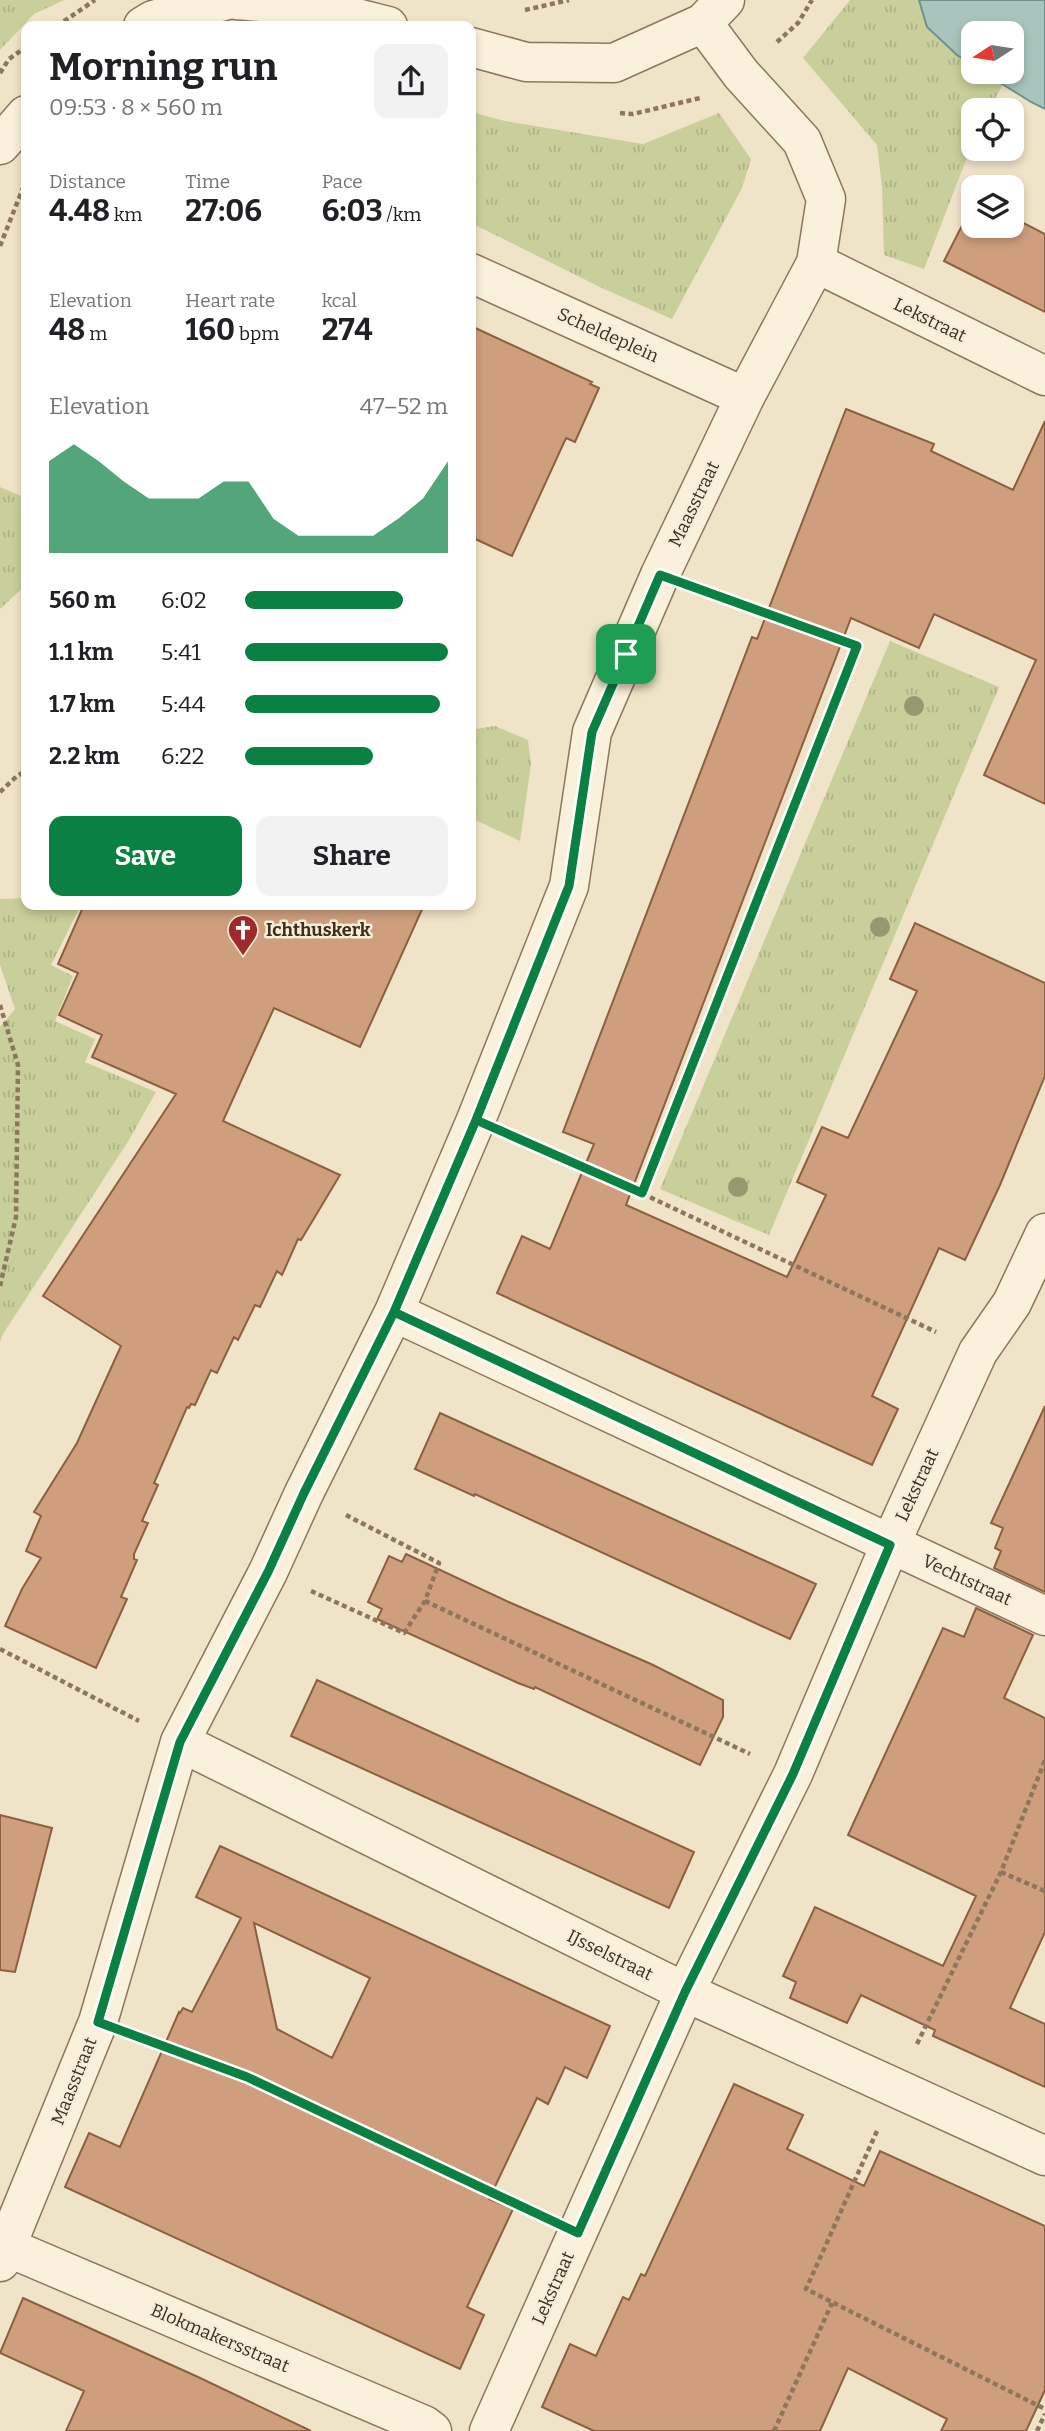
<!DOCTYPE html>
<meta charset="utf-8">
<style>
:root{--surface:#fff;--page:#f2f2f2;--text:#202124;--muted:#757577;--accent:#0b8043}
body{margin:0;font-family:Bitter,serif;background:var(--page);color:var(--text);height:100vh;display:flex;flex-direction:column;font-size:26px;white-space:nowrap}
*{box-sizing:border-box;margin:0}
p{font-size:23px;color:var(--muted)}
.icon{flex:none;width:38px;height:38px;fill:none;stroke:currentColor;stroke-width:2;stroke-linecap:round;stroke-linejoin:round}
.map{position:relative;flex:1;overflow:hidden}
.drawer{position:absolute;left:21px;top:21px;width:455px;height:889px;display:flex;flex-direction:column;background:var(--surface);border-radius:14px;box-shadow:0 4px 10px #0003}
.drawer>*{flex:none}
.needle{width:46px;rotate:258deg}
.controls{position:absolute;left:961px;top:21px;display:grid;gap:14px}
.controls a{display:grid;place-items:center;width:63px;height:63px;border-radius:14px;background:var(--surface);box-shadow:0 4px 10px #0003;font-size:35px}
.pin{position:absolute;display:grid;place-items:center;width:60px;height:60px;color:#fff;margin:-30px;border-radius:14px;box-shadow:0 4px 10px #0006}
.round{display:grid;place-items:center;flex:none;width:74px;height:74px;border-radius:14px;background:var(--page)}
.head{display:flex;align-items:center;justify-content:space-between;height:119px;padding:0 28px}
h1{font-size:38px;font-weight:700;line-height:52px}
.stats{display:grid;grid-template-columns:repeat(3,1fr);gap:10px;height:119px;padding:7px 28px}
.stats div{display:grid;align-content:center}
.stats b{font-size:30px;font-weight:700}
.stats small{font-size:19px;font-weight:400}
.stats p{font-size:19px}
.chart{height:196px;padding:14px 28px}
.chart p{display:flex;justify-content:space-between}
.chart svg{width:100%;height:126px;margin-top:7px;fill:var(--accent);opacity:.7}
.action{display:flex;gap:14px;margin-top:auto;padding:14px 28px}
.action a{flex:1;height:80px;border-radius:14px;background:var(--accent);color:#fff;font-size:28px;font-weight:700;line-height:80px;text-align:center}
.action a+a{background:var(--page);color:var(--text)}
ul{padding:0 28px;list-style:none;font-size:23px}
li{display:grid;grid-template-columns:112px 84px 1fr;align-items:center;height:52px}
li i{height:18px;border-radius:9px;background:var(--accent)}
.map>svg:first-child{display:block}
.grass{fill:url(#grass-tufts)}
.water{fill:#a9c4bc;stroke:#6f938a;stroke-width:2}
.building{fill:#cf9f7d;stroke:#8d5f41;stroke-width:2;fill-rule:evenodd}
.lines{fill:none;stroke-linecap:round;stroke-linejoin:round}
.minor-casing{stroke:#8d765c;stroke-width:41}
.tertiary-casing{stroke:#8d765c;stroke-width:41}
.path{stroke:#8d765c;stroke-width:4.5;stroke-dasharray:5 3.5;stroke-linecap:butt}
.minor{stroke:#faf1dc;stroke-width:38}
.tertiary{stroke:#faf1dc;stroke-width:38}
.tree{fill:#96986f}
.route-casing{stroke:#fff;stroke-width:14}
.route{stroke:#0b8043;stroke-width:9}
.labels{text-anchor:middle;stroke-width:5;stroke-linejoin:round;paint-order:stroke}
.street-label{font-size:18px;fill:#3d2e20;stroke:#f7eed8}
.poi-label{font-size:18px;font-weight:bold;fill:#3d2e20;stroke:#f7eed8;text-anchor:start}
</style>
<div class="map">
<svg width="1045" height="2431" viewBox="0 0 1045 2431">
<defs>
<pattern id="grass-tufts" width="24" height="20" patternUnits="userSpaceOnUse" patternTransform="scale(1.75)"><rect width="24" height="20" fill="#c9cf9b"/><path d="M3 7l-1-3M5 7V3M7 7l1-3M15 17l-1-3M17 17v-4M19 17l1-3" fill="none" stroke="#aeb285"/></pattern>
</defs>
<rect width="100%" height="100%" fill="#f0e4c8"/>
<!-- grass -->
<path class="grass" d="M0 0H64L34 14 0 50Z
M850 0H919L927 27 957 55 973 65V72H983L1003 84 989 110H973V142L924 269 884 255 882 187 877 145 803 58Z
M471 112 505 121 643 144 719 113 751 159 742 188 672 319 604 289 471 223Z
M0 487 26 498V585L0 609Z
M890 641 999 687 769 1235 660 1189Z
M495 726 528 740 531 764 520 841 471 818V739L475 729Z
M26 898V905H81L51 965 73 976 55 1021 95 1039 85 1062 156 1092 129 1140 3 1334 0 1342V1027L15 1009 0 965V899Z"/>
<!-- water -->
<path class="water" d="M919 0H1045V109L1031 102 983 72H1012V33H973V65L957 55 927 27Z"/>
<!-- building -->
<path class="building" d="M973 204V226H1012V217L1045 234V312L944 261Z
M471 326 592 382 590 384 599 388 575 442 566 438 512 556 471 537Z
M846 409 934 444 931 451 1013 490 1045 421V804L984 775 1036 660 934 614 919 648 851 618 626 1205 787 1277 826 1195 797 1182 822 1127 848 1138 917 991 890 979 915 923 1045 983V1076L1000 1185 965 1260 939 1248 872 1396 898 1409 872 1465 497 1293 522 1236 550 1249 594 1144 563 1132 752 637 757 639Z
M84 905H424L360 1047 274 1008 223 1121 340 1175 301 1240 298 1239 282 1275 277 1271 260 1307 255 1305 238 1340 234 1337 217 1373 211 1370 195 1405 191 1404 189 1408 187 1407 154 1483 158 1485 142 1521 148 1523 134 1554V1559L137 1560 121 1597 127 1599 96 1668 5 1626 22 1589 41 1558 26 1551 41 1516 34 1512 77 1443 121 1346 43 1296 176 1094 92 1057 102 1035 59 1015 78 973 58 964Z
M1045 1406V1592L994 1568 1001 1551 995 1548 1003 1528 991 1523Z
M440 1413 816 1584 790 1639 475 1494 474 1496 415 1469Z
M406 1554 511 1603 651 1664 723 1700V1717L700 1765 535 1687 534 1689 518 1683 377 1619 382 1609 368 1602 389 1556 402 1562Z
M976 1608 1033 1635 1004 1698 1045 1718V1932L1010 2008 1045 2024V2087L933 2036 935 2030 861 1995 847 2023 790 1998 796 1982 783 1976 815 1907 943 1966 976 1896 848 1835 943 1628 964 1637Z
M317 1680 694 1852 669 1908 291 1736Z
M0 1815 52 1828 15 1972 0 1970Z
M220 1846 610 2026 587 2078 565 2067 548 2104 537 2098 489 2199 513 2209 467 2307 484 2315 460 2369 65 2187 89 2133 120 2147 179 2012 180 2013 183 2008 192 2012 241 1918 196 1897ZM254 1923 370 1978 332 2058 277 2029Z
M734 2084 803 2115 787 2149 864 2186 880 2151 1045 2226V2390L1026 2431H941L947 2419 848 2368 820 2431H594L542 2407 570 2344 596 2356 623 2297 629 2300 641 2274 645 2276Z
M23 2298 198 2377 311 2431H66L84 2391 0 2353Z"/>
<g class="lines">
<!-- minor casing -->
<g class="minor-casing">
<path id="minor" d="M816 263 1045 376
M471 273 745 397
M394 1312 1045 1616
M180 1742 685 1992 1045 2156
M7 2247 424 2425 432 2431
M0 2262 98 2022 180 1742 268 1572 304 1493 394 1312 476 1120 569 886 592 732 660 575 745 397 816 263 826 199 802 141 741 74 703 23
M489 2431 685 1992 793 1774 890 1545 978 1352 1012 1303 1045 1233"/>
</g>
<!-- tertiary casing -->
<g class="tertiary-casing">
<path id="tertiary" d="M236 0 309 6 388 26
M143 26 153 20 228 0
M471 47 526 62 614 63 703 23 725 0
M0 145 26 115"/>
</g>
<!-- path -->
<path class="path" d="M525 10 569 0
M57 26 95 0
M777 42 798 23 812 0
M0 73 9 59 26 47
M620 113 633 114 700 98
M0 246 23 188
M0 792 17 776 26 771
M0 1005 18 1065 16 1217 0 1286
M518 1139 641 1193 936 1332
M641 1193 857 646 703 591
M311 1591 404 1633 425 1601 439 1563 346 1515
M425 1601 750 1754
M0 1649 139 1721
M1001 1872 1045 1891
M141 2038 247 2077 536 2213
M917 2044 1001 1872 1045 1760
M877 2131 806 2289 1045 2409
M774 2431 832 2303
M1037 2431 1045 2414"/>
<!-- minor -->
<use href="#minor" class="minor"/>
<!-- tertiary -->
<use href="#tertiary" class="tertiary"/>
</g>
<!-- trees -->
<g class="tree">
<circle cx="914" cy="706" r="10"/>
<circle cx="880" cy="927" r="10"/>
<circle cx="738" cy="1187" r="10"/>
</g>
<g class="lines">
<!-- route casing -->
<g class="route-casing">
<path id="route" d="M626 654 592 732 569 886 476 1120 394 1312 304 1493 268 1572 180 1742 98 2022 247 2077 578 2233 685 1992 793 1774 890 1545 394 1312 476 1120 642 1193 857 646 660 575 626 654"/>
</g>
<!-- route -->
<use href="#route" class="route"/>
</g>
<!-- icons -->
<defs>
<g id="church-pin" transform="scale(1.575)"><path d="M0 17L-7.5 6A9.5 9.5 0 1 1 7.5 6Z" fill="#9e2a2b" stroke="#f7eed8"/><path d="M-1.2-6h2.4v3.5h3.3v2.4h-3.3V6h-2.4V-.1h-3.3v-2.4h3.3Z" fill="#fff"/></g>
</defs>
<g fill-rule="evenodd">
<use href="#church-pin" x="243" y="930"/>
</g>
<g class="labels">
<!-- street labels -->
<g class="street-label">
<text transform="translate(930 320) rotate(26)" y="6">Lekstraat</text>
<text transform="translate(608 335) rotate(24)" y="6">Scheldeplein</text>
<text transform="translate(694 504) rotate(-64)" y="6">Maasstraat</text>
<text transform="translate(917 1485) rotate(-65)" y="6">Lekstraat</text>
<text transform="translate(967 1580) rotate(25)" y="6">Vechtstraat</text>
<text transform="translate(610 1955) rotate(26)" y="6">IJsselstraat</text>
<text transform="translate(74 2081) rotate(-68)" y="6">Maasstraat</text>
<text transform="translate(553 2288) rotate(-66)" y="6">Lekstraat</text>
<text transform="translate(220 2338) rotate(23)" y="6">Blokmakersstraat</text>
</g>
<!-- poi labels -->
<g class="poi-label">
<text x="266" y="936">Ichthuskerk</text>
</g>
</g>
</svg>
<div class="controls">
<a><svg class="needle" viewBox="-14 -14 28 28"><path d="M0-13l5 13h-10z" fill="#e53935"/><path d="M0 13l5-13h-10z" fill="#757577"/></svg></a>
<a><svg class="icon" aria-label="locate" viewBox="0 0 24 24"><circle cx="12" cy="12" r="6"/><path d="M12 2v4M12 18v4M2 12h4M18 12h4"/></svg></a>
<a><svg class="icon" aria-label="layers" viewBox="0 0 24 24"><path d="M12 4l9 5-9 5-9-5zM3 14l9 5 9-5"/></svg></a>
</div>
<div class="pin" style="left:626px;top:654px;background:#1e9e55"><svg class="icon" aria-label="arrive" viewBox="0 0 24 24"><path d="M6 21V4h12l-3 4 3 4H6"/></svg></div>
<section class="drawer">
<div class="head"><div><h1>Morning run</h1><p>09:53 · 8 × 560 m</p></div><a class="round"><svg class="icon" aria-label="share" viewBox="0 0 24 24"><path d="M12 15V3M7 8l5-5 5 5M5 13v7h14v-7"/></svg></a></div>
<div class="stats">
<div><p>Distance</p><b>4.48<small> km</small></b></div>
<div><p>Time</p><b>27:06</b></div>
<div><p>Pace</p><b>6:03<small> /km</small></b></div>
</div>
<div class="stats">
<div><p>Elevation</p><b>48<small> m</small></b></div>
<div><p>Heart rate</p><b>160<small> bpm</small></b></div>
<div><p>kcal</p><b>274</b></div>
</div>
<div class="chart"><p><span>Elevation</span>47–52 m</p>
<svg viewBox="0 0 160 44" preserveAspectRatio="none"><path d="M0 44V12L10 6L20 12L30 19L40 25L50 25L60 25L70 19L80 19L90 32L100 38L110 38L120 38L130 38L140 32L150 25L160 12V44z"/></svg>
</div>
<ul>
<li><b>560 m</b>6:02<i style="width:78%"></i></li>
<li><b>1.1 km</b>5:41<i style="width:100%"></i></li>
<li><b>1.7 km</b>5:44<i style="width:96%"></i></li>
<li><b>2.2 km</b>6:22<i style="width:63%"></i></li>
</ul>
<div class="action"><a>Save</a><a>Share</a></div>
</section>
</div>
